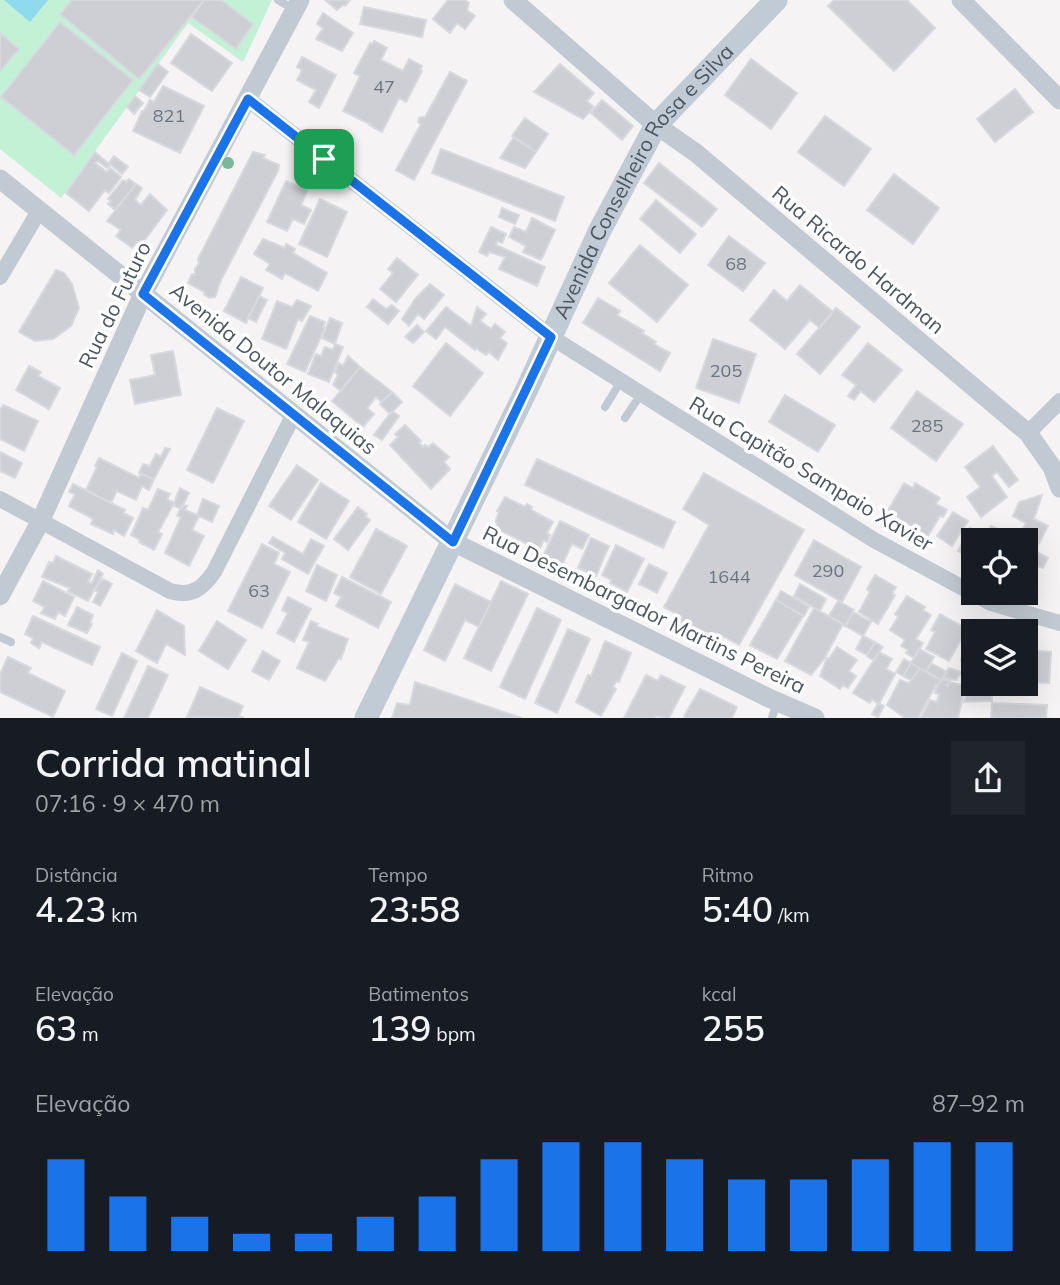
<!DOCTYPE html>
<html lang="pt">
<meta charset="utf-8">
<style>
:root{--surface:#171b24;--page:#20242c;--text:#f1f3f6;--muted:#9ea1a6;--accent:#1a73e8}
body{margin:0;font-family:Mulish,sans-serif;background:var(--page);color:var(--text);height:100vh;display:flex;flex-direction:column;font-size:26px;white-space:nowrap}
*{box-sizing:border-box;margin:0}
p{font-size:23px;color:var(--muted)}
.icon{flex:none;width:38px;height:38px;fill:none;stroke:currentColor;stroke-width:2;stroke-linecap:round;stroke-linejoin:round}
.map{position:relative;height:718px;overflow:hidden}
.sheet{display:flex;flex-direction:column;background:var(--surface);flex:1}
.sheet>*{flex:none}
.tools{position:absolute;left:961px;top:528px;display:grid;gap:14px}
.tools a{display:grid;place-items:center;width:77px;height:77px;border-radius:0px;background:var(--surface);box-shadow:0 7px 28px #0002;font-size:35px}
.pin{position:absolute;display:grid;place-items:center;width:60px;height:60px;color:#fff;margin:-30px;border-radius:14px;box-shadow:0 4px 10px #0006}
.round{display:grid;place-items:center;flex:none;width:74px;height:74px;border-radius:0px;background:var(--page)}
.headline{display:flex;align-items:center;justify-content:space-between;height:119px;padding:0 35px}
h1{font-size:38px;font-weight:600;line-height:52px}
.figures{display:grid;grid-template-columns:repeat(3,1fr);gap:10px;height:119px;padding:7px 35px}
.figures div{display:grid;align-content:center}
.figures b{font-size:35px;font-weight:600}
.figures small{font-size:19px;font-weight:400}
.figures p{font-size:19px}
.chart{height:196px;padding:14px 35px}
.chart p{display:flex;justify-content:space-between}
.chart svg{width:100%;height:126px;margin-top:7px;stroke:var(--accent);stroke-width:6}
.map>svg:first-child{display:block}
.green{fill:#c3f1d5}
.water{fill:#90daee}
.building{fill:#cdcfd5;stroke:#d7d9de;stroke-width:2}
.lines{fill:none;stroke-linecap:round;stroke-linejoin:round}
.service{stroke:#c1cad2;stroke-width:8}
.minor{stroke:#c1cad2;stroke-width:16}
.tertiary{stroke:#c1cad2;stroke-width:19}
.secondary{stroke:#c1cbd6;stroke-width:23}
.tree{fill:#7bb799}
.route-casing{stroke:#fff;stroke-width:14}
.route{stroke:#1a73e8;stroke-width:9}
.labels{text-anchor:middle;stroke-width:7;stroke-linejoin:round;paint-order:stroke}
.number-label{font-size:18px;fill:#6b747e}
.street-label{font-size:21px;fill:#4a5661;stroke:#fff}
</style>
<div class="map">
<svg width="1060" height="718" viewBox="0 0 1060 718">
<rect width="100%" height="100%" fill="#f5f3f3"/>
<!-- green -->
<path class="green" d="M0 0H272L243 62 188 23 61 198 0 149Z"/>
<!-- water -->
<path class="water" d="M4 0H48L30 22Z"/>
<!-- building -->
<path class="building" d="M72 0H204L139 79 60 14Z
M204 0H221L253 24 236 49 192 17Z
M325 0H350L345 6 343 5 337 10Z
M448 0H465L469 3 467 10 475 16 465 29 457 23 450 33 433 19Z
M834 0H907L935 28 894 71 828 6Z
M364 7 426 20 422 37 360 24Z
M323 13 353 33 342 51 316 39 323 28 317 24Z
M60 22 133 80 74 155 1 97Z
M0 33 19 49 0 71Z
M191 34 232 63 212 91 171 63Z
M374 41 387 48 381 60 403 71 409 59 422 66 420 70 422 71 406 102 399 98 382 132 369 125 370 124 343 111 360 76 354 73 370 43 372 44Z
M302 57 336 75 319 108 309 102 316 90 297 80 302 70 297 67Z
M751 59 797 93 771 129 725 95Z
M158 64 168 72 150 97 139 90Z
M560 64 594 93 587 101 594 107 583 119 534 92Z
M450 72 467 81 414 180 396 170 421 124 418 122 419 118 425 117Z
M163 86 204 106 180 153 133 131 142 111H144L150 100 154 102Z
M1015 89 1033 112 995 142 977 119Z
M135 96 143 103 134 114 127 107Z
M602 100 633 126 622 140 591 113Z
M825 116 871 149 844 186 798 152Z
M525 118 548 134 536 152 512 136Z
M514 137 536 152 525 168 500 158Z
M441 149 564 197 555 221 432 173Z
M95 152 110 165 107 168 98 161 95 163 107 172 110 168 121 177 109 193 105 190 89 211 66 193Z
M253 152 265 155 263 158 279 165 278 171 221 280 215 297 209 298 204 294V292L188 283 192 274 195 275V269L199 263 198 259Z
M114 156 128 167 122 174 109 163Z
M659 163 717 209 702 227 644 183Z
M894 174 939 208 913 244 867 210Z
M129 179 136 184 115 210 108 204 111 201 108 199 123 180 126 182Z
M286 181 307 191 301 205 311 210 304 224 293 219 287 231 267 222Z
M136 184 142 188 135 200 141 205 150 194 167 210 141 245 137 242 132 248 116 236 121 230 107 221Z
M320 199 347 212 327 257 299 244Z
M656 200 696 234 680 253 640 219Z
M502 208 519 215 515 224 499 217Z
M532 218 555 230 541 260 523 252 526 246 509 237 514 227 526 232Z
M491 227 506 234 502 243 497 241 496 245 545 267 537 286 499 269 505 257 489 252 487 256 479 252Z
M729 236 765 263 743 291 708 265Z
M263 239 285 248 286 244 295 249 293 253 327 273 318 291 285 273 282 279 266 270 270 264 254 254Z
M640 245 688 285 657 322 609 283Z
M397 258 418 275 396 302 380 289 393 273 388 269Z
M56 270 64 273 72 284 79 308 71 326 53 339 35 341 19 332Z
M241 277 263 288 246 323 224 311Z
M430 284 444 295 424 319 418 314 409 326 402 319 416 298Z
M800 285 833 312 820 328 810 320 785 349 750 320 774 290 787 301Z
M259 296 267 300 256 322 248 318Z
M598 298 620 311 617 315 644 331 642 333 656 342 654 344 670 353 660 371 583 323Z
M373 299 386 309 392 305 399 311 388 324 367 307Z
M297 300 311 306 302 321 298 319 286 349 262 339 277 301 292 307Z
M446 307 471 326 477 307 486 314 480 321 491 329 495 324 505 332 500 338 507 343 498 360 489 352 486 355 476 348 475 350 445 327 436 339 426 331Z
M836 308 860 327 820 374 797 354Z
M310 316 325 322 323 327 325 328 305 372 287 364Z
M330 318 342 323 335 344 322 338Z
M417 325 424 332 413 343 405 337Z
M713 339 756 354 739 403 696 388Z
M446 343 483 373 450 416 413 386Z
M868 343 902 370 874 402 861 391 854 400 848 396 856 385 842 375Z
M335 344 343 347 329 382 308 374 316 354 321 356 325 347 333 350Z
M173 351 181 395 135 404 130 380 155 375 151 355Z
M348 356 360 367 341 391 333 385 338 375 335 372 339 363 343 366Z
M29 366 41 372 38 376 60 388 49 409 16 390Z
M360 367 392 392 382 402 376 397 367 408 374 414 363 427 332 401Z
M917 391 963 424 936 461 891 428Z
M392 392 402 402 390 414 380 404Z
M785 395 835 425 818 452 769 422Z
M3 405 38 421 24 451 0 439V410Z
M217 408 244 421 213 483 187 470Z
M392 411 399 416 382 440 374 435Z
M405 425 421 441 419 443 423 447 425 445 429 447 433 443 449 457 444 462 450 469 431 489 390 445 398 437 395 434Z
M993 446 1018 480 1009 487 997 472 992 476 1007 497 981 517 967 497 980 487 965 467Z
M165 448 170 449 154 479 139 473 143 464 150 466 156 454 161 457Z
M0 452 22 463 15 478 0 471Z
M99 458 139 478 141 474 154 479 149 490 142 486 136 500 117 491 111 503 86 490 97 467 95 466Z
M537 459 675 522 663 548 525 485Z
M297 465 318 480 291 520 269 506Z
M704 473 804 530 739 645 723 636 716 647 677 624 682 617 664 607 709 525 683 509Z
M321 483 349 501 326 539 298 522Z
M904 483 913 488 915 483 940 498 936 504 947 510 943 517 940 516 928 536 887 512Z
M73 484 125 510 123 513 133 518 124 536 114 530 113 534 91 524 93 519 69 506 75 494 69 492Z
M180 488 189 493 181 509 173 505Z
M158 489 170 494 167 499 174 503 158 532 162 534 154 550 139 542 140 540 131 535 143 508 148 510Z
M1042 495 1034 519 1048 526 1035 551 1048 558 1043 568 1038 566 1032 585 1026 582V541H1016L1026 523 1013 516 1019 502Z
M505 497 525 507 527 504 532 507 531 510 553 522 547 533 550 535 547 542 544 540 539 550 497 529 496 520 499 512 497 511Z
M203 499 219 506 212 522 199 516 192 530 204 536 189 566 165 553 181 517 177 516 182 505 187 506 185 510 197 515Z
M358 507 367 514 365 516 370 520 348 550 334 539Z
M953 512 968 521 952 546 937 536Z
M560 521 589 535 582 549 572 544 562 565 543 556Z
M991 526 1008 534 1004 541H973V559L958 551 970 528 986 537Z
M376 529 407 546 381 594 350 577Z
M273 537 303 554 311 539 324 546 308 574 282 559 285 553 269 543Z
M591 538 609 546 596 576 578 568Z
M814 540 861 567 842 602 795 575Z
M262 544 279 553 274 564 290 572 262 628 228 611Z
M616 545 644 559 627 592 610 583 611 580 602 575Z
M56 556 92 574 88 582 92 583 98 570 103 574 88 601 68 591 70 588 42 577 49 562 53 563Z
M649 564 667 573 657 593 639 584Z
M317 565 337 575 326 601 306 591Z
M875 575 896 587 892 594 895 595 878 624 859 612 870 592 867 589Z
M342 577 391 602 378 628 336 606 341 597 334 593Z
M103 579 112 584 100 606 93 602 98 592 94 590Z
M43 581 74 597 65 616 58 612 55 619 41 613 45 607 33 601Z
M501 581 528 594 491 671 464 658Z
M455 584 491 602 479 627 465 620 445 661 424 650Z
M800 584 826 599 820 611 794 596Z
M781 591 809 607 804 616 776 600Z
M907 596 925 607 923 610 931 615 916 639 923 643 914 658 906 653 908 650 901 646 905 640 890 630 898 617 895 614Z
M288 597 311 609 294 642 277 633 288 613 282 610Z
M776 600 803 616 777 659 750 645Z
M838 601 854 610 845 626 829 616Z
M77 607 93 615 90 623 92 624 87 633 68 625Z
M537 608 561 620 525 699 500 687Z
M814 608 843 624 824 659 811 675 785 661Z
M157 610 184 626 185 655 166 644 157 663 136 651Z
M853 612 871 622 863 636 846 626Z
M940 614 967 629 949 661 926 649 935 632 931 630Z
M33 616 100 647 92 665 42 642 39 648 31 643 33 638 25 634Z
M217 621 246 640 228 669 199 651Z
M311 621 318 624 316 626 348 639 341 659 339 658 325 681 297 668 309 642 303 640Z
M568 629 590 639 557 713 535 703Z
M973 632V672L966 669 968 664 961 661 967 639 970 640Z
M863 636 875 642 867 655 856 649Z
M605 641 631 653 619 682 616 681 613 687 616 689 601 716 576 702 588 675 591 676Z
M875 642 883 647 873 660 867 656Z
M837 647 857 660 849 671 856 676 848 688 843 685 840 689 820 676 827 658 829 659Z
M919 649 934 657 926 672 911 663Z
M1026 650 1051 652 1049 683 1026 682Z
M263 651 280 661 269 680 252 671Z
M879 652 892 659 886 669 895 674 879 704 872 699 870 703 853 693Z
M122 653 137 661 112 716 96 709Z
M8 657 31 668 28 673 65 691 53 717 0 692V674Z
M904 659 911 663 903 676 896 672Z
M911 663 920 668 911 680 903 676Z
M931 663 947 672 941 680 926 672Z
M148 666 168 675 148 718H124Z
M920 668 941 680 937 686 936 685 918 718H905L887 705 900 680 909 683Z
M949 668 961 672 956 680 942 678Z
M646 675 658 681 661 675 685 687 669 718 656 716 655 718H624Z
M941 680H950L946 685 948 686 949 682 965 686 958 718H921L930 700 937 702 939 694 935 693 936 688Z
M415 682 522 718H392L397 703 410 705Z
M994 684H1011V693H992Z
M978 685H991L992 701 964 702 967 692H979Z
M200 687 243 706 239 716 244 718 187 717Z
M700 689 737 707 732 718H686L684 716Z
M878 703 884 706 878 717 872 714Z
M992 703 1047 705 1046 718H991Z"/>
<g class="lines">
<!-- service -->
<path class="service" d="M278 0 295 10
M605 407 621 381
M625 418 641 394
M0 637 11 642
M772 718 777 702"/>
<!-- minor -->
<path class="minor" d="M248 99 551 337 874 540 991 603 1060 623
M0 277 39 211
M1028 433 1060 401
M0 499 170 591C192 597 202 589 214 572L294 414"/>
<!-- tertiary -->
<path class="tertiary" d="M513 0 656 125 696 153 1028 433 1052 467 1060 488
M961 0 1060 100
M0 179 453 542 771 699 815 718
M0 596 40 522 143 294 300 0"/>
<!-- secondary -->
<path class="secondary" id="s1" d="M366 718 526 391 600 230 656 125 776 0"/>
</g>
<!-- trees -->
<circle class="tree" cx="228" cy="163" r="6"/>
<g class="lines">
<!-- route casing -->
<g class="route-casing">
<path id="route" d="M248 99 551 337 453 542 143 294Z"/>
</g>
<!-- route -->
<use href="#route" class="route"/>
</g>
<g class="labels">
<!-- number labels -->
<g class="number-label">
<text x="384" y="93">47</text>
<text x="169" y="122">821</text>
<text x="736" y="270">68</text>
<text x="726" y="377">205</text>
<text x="927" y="432">285</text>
<text x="828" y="577">290</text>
<text x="729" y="583">1644</text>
<text x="259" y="597">63</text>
</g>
<!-- street labels -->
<g class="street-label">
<text dy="7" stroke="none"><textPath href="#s1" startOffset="606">Avenida Conselheiro Rosa e Silva</textPath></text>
<text transform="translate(858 260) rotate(40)" y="7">Rua Ricardo Hardman</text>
<text transform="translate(115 305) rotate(-64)" y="7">Rua do Futuro</text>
<text transform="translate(273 369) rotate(39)" y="7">Avenida Doutor Malaquias</text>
<text transform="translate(811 474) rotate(31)" y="7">Rua Capitão Sampaio Xavier</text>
<text transform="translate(644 610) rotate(26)" y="7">Rua Desembargador Martins Pereira</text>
</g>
</g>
</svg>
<div class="tools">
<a><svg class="icon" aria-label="locate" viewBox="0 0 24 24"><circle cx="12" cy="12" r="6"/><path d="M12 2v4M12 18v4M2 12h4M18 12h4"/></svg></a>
<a><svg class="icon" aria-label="layers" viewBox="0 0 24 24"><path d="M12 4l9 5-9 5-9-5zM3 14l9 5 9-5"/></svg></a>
</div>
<div class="pin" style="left:324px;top:159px;background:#1e9e55"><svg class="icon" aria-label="arrive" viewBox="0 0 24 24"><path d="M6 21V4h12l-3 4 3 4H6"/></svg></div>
</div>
<section class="sheet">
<div class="headline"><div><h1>Corrida matinal</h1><p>07:16 · 9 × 470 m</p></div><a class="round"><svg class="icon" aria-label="share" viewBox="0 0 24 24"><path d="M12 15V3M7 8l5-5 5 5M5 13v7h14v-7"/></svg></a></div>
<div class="figures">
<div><p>Distância</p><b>4.23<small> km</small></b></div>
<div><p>Tempo</p><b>23:58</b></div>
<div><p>Ritmo</p><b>5:40<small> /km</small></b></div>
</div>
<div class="figures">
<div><p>Elevação</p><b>63<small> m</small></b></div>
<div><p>Batimentos</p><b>139<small> bpm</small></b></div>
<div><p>kcal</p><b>255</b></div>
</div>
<div class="chart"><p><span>Elevação</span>87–92 m</p>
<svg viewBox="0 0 160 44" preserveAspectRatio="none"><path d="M5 44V12M15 44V25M25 44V32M35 44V38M45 44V38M55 44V32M65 44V25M75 44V12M85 44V6M95 44V6M105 44V12M115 44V19M125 44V19M135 44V12M145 44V6M155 44V6"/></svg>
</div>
</section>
